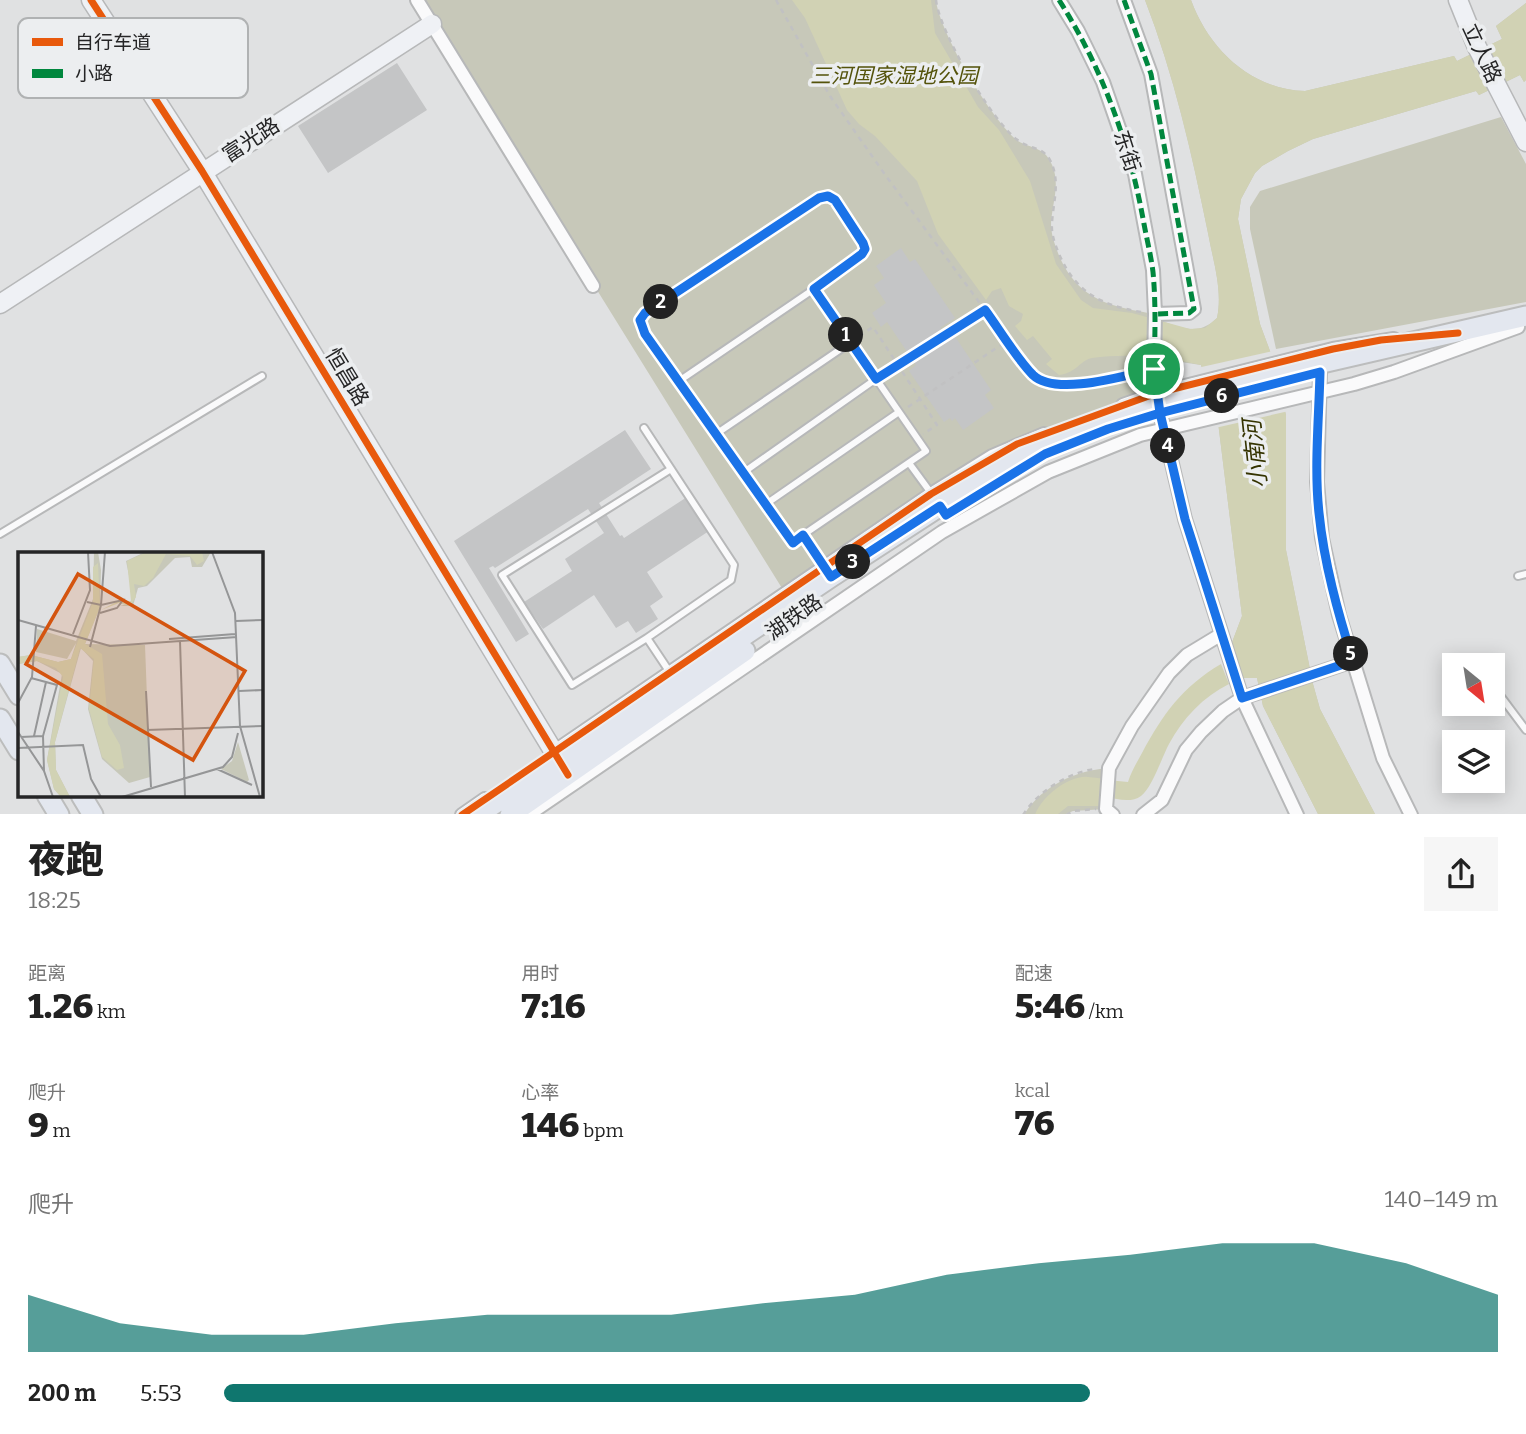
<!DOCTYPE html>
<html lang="zh">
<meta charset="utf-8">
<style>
:root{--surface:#fff;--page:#f6f6f6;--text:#222;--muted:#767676;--accent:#0f766e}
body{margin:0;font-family:Bitter,"Noto Sans SC",serif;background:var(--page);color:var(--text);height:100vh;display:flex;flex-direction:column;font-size:26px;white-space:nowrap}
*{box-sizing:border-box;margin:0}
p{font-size:23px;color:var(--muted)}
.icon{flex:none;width:38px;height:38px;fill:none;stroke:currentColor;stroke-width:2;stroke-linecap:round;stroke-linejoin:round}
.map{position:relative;height:814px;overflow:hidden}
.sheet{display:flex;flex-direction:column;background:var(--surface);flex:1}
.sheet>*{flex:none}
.needle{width:46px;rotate:150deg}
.fabs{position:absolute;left:1442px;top:653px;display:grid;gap:14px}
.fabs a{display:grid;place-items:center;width:63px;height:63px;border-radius:0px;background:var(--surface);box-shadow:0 4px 18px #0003;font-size:35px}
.pin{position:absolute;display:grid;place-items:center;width:60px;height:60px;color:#fff;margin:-30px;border:4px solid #fff;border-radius:50%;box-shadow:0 2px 7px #0007}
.km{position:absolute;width:35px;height:35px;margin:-18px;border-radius:50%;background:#222;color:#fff;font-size:19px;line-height:35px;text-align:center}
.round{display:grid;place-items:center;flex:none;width:74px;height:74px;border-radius:0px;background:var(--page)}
.headline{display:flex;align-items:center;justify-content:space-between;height:119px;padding:0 28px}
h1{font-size:38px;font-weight:800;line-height:52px}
.metrics{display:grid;grid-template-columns:repeat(3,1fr);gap:10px;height:119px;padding:7px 28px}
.metrics div{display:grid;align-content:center}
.metrics b{font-size:35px;font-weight:800}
.metrics small{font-size:19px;font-weight:400}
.metrics p{font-size:19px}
.chart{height:196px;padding:14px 28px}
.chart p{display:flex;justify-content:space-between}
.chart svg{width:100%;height:126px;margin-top:7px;fill:var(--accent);opacity:.7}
ul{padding:0 28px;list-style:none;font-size:23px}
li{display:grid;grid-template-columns:112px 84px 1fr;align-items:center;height:52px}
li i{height:18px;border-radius:9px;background:var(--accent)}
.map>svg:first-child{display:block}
.green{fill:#c7c8b9}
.water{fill:#d1d2b4}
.pier{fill:#e0e1e2}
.building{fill:#c4c5c6}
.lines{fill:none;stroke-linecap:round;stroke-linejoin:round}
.lane-casing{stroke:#b7b8b9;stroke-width:10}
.street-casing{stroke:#b7b8b9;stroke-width:16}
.secondary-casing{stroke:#b7b8b9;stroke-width:21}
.primary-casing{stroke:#bcbdbd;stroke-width:23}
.path{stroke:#c1c1c2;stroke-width:2.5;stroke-dasharray:5 5;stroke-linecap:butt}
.lane{stroke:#fafafb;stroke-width:6}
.street{stroke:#fafafb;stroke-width:12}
.secondary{stroke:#eff1f5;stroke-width:18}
.primary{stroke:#e3e7ef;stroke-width:19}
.quiet{stroke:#00873e;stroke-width:5;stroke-dasharray:10 5;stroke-linecap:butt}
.cycleway-casing{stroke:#eceef0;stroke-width:11}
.cycleway{stroke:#e8590c;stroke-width:7}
.route-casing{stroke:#fff;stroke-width:14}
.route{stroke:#1a73e8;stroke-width:9}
.labels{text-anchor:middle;stroke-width:7;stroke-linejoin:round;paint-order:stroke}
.street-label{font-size:21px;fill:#252526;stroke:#eceef0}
.park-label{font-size:21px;font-style:italic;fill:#54530b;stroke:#eceef0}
.water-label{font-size:23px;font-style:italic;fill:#343300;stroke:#eceef0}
.inset-road{fill:none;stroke:#959697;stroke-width:2}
.view{fill:#d4540f;fill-opacity:0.15;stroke:#d4540f;stroke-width:3.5}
.inset-edge{fill:none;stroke:#252526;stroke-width:3.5}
.key{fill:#eceef0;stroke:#b0b2b3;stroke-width:2}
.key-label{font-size:19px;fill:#252526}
</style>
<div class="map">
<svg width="1526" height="815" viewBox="0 0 1526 815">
<rect width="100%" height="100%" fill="#e0e1e2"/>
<!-- green -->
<path class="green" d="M417 0H936C939 32 992 121 1018 141 1029 148 1042 147 1049 159 1063 182 1051 204 1051 227 1052 238 1056 248 1060 258 1080 301 1112 307 1155 314V319C1179 326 1197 338 1217 318 1223 290 1213 261 1208 233 1192 154 1174 75 1145 0H1191C1209 49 1250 89 1305 91L1454 56 1457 61 1502 39 1496 26 1526 3V80L1524 82 1520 75 1479 95 1476 91 1313 139 1288 151 1262 166 1255 173 1241 199 1238 219 1260 324 1270 351 1286 415V550L1313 684 1320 709 1375 814H1318L1263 706 1257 678H1243L1231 645 1242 616 1218 422 1201 365 1154 358 1157 393 1018 444 785 593Z
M1501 117 1526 164V302L1276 349 1250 229V207L1260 191Z
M1109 768 1106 809 1073 811 1066 814 1024 815C1041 786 1077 770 1109 768Z"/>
<!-- water -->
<path class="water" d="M792 0H931L935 33 978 107 999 130 1030 181 1056 264 1081 300 1093 308 1132 313 1190 329 1205 328 1217 318C1223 290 1213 261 1208 233 1192 154 1174 75 1145 0H1191C1209 49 1250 89 1305 91L1454 56 1457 61 1502 39 1496 26 1526 3V80L1524 82 1520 75 1479 95 1476 91 1313 139 1288 151 1262 166 1255 173 1241 199 1238 219 1260 324 1270 351 1286 415V550L1313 684 1320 709 1375 814H1318L1263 706 1257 678H1243L1231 645 1242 616 1218 422 1201 365C1165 357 1128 353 1092 358 1080 360 1077 373 1059 375L1046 364 1052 359 1033 336 1027 340 1015 326 1021 321 1023 314 1009 306 1001 288 992 291 986 300 938 234 917 181 875 136 859 124 847 110 805 18Z
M1221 664 1229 684C1203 697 1183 718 1169 744 1162 757 1152 788 1141 796 1130 804 1116 798 1104 797L1101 806H1068L1058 814 1035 815C1041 797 1069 775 1088 777 1101 778 1114 781 1128 782 1131 772 1137 762 1142 753 1163 714 1182 687 1221 664Z"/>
<!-- pier -->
<path class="pier" d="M1273 351 1289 411 1215 428 1197 368Z"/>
<!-- building -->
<path class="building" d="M397 63 427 110 328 173 298 126Z
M901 248 910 262 915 259 955 318 940 328 948 340 954 335 991 390 985 395 994 408 963 430 955 418 952 421 950 418 944 422 909 371 916 365 887 322 881 327 872 313 886 303 874 285 884 278 876 266Z
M625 430 651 469 599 503 620 536 622 535 624 538 687 497 709 531 647 572 663 597 650 606 658 619 636 633 628 621 616 628 594 595 543 629 524 602 572 571 565 559 604 533 588 509 495 568 493 566 489 568 529 634 516 642 454 541Z"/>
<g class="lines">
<!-- lane casing -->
<g class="lane-casing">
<path id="lane" d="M679 381 814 289 926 451 803 535 825 568
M644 428 734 565 731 580 647 638 671 674
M716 434 851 342
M909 463 931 493
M744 472 876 379
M766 504 899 412
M0 534 262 376
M803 535 793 543 645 334 640 320 645 313 819 198 828 196 836 200 863 243 865 249 862 255 814 289
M1518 576 1526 574
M647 638 572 685 502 575 671 469
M1493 686 1526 730"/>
</g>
<!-- street casing -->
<g class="street-casing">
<path id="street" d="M417 0 593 286
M1059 0 1078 31 1103 82 1135 174 1153 270 1155 314 1154 369 1158 404 1185 519 1242 698 1297 815
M1124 0 1151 74 1194 309 1189 313 1155 314
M1320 372 1317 482 1322 538 1339 615 1383 758 1411 815
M1123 405 1157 393 1333 349 1394 339
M555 751 931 494 992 456 1044 434
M462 815 485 799
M528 815 942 532 1048 472 1140 435 1354 384 1394 372 1518 327
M1113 815 1106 809 1109 768 1132 726 1169 673 1187 655 1220 635
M1143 815 1162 800 1186 750 1201 732 1223 711 1242 698 1353 661"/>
</g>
<!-- secondary casing -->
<g class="secondary-casing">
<path id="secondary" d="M91 0 202 171 566 772
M1458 0 1477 47 1526 142
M0 304 432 24"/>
</g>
<!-- primary casing -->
<g class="primary-casing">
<path id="primary" d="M0 664 19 695
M0 719 19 750
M47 795 59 815
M81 795 93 815
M478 815 831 577 1022 453 1109 417 1296 369 1526 316
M510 815 745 651"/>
</g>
<!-- path -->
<path class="path" d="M776 0 830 96 886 176 1033 375C1063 396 1111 379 1144 371
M936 0C939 31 993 124 1019 141 1030 149 1043 147 1050 160 1061 181 1053 202 1052 223 1051 234 1055 244 1059 254 1076 293 1101 305 1141 312
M859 336 873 327 937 425 923 434
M885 373 985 310
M908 407 1007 341
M1023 815C1037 792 1069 772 1095 769
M1066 815 1073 811 1096 809"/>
<!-- lane -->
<use href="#lane" class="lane"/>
<!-- street -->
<use href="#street" class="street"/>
<!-- secondary -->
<use href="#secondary" class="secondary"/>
<!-- primary -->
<use href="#primary" class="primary"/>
<!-- quiet -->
<path class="quiet" d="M1059 0C1103 69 1130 145 1144 224 1147 240 1151 256 1153 272 1156 304 1155 337 1154 369
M1124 0 1151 74 1194 309 1189 313 1155 314"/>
<!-- cycleway casing -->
<g class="cycleway-casing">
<path id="cycleway" d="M91 0 202 171 568 775
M462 815 931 494 1017 444 1157 393 1333 349 1381 340 1458 333"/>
</g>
<!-- cycleway -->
<use href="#cycleway" class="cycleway"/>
</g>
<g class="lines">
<!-- route casing -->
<g class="route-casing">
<path id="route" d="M1154 369C1126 375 1056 397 1033 375 1017 359 999 329 985 310L876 379 814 289 862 254 865 249 863 243 835 200 828 196 819 198 645 313 640 320 645 334 793 543 803 535 831 577 940 506 946 515 1045 454 1108 429 1160 413 1185 519 1242 698 1353 661C1338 613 1324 563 1319 513 1314 467 1319 418 1320 372L1160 413 1154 369"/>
</g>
<!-- route -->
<use href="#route" class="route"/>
</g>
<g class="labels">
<!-- street labels -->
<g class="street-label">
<text transform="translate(1482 53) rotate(65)" y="7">立人路</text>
<text transform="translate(251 140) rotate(-33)" y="7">富光路</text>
<text transform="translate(1127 151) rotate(72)" y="7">东街</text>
<text transform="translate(347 377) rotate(59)" y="7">恒昌路</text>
<text transform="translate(794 617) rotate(-35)" y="7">湖铁路</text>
</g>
<!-- park labels -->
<g class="park-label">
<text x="894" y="83">三河国家湿地公园</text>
</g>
<!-- water labels -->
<g class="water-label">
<text transform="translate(1255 454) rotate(-96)" y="8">小南河</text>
</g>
</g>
<!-- overview -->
<g transform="translate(18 552)">
<rect width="245" height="245" fill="#e0e1e2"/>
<path d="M76 0H80L83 18 82 55 67 92 127 93 132 225 111 231 84 207 70 157 75 109 63 96 37 190 38 218 52 245H43L36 237 29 208 44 122 19 109 0 112V105L13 103 40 110 53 107 58 91 49 107 18 100 19 77 58 89 75 47ZM127 0H193L184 15H174L172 5 157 6 129 34 120 36 115 54H102L112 51 115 43 108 9ZM220 190 231 228 229 230 203 217 214 209Z" fill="#c7c8b9"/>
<path d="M129 0H184L186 9 179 13 172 4 148 2 135 26 126 34 116 32 118 45 112 54 101 51 83 58 100 49H113L109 9ZM80 11 82 55 67 92 84 102 90 172 102 193 106 216 99 218 84 205 71 157 76 107 62 96 37 190 38 218 52 245H43L36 237 29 208 45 125 38 116 19 109 0 112V105L13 103 40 110 53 107 75 50V15Z" fill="#d1d2b4"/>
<path class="inset-road" d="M194 0 217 61 222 174 242 245M69 50 83 53 105 48 99 56 82 61M0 68 92 94 219 85M218 69 245 68M55 82 72 38 70 0M151 87 217 82M162 89 167 245M72 95 83 53 87 0M13 126 39 133 25 184 26 219M128 139 133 235M221 139 245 138M0 151 14 125 18 74M129 178 245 174M0 180 26 219 35 245M16 184 28 130M3 185 25 184M0 196 65 193 73 227 83 245M199 217 234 233M104 245 205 215 214 205 220 181"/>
<path class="view" d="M60 22 227 119 175 208 8 112Z"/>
<rect width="245" height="245" class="inset-edge"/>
</g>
<!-- legend -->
<rect x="18" y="18" width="230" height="80" rx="10" class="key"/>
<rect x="32" y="38" width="31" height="8" fill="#e8590c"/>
<rect x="32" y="69" width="31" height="9" fill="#00873e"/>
<g class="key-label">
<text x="75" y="49">自行车道</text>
<text x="75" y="80">小路</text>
</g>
</svg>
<div class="fabs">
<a><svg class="needle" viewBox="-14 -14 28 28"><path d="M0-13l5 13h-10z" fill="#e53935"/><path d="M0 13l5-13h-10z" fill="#767676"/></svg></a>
<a><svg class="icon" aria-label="layers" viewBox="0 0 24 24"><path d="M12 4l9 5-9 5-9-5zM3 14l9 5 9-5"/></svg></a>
</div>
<div class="pin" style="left:1154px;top:369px;background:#1e9e55"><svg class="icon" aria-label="arrive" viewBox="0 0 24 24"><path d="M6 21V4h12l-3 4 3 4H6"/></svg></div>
<b class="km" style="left:846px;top:335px">1</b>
<b class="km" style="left:661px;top:302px">2</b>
<b class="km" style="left:853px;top:562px">3</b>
<b class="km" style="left:1168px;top:446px">4</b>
<b class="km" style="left:1351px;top:654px">5</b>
<b class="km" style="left:1222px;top:396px">6</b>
</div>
<section class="sheet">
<div class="headline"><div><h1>夜跑</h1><p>18:25</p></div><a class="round"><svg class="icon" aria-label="share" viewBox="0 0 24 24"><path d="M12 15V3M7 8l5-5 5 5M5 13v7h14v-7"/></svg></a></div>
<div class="metrics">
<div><p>距离</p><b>1.26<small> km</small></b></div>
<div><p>用时</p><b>7:16</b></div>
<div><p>配速</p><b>5:46<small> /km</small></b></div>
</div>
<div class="metrics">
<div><p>爬升</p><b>9<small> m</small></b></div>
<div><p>心率</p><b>146<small> bpm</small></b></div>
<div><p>kcal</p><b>76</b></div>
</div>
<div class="chart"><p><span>爬升</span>140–149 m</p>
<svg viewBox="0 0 160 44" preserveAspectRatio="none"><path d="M0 44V24L10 34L20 38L30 38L40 34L50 31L60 31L70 31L80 27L90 24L100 17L110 13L120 10L130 6L140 6L150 13L160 24V44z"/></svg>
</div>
<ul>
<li><b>200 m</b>5:53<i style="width:68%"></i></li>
</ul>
</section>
